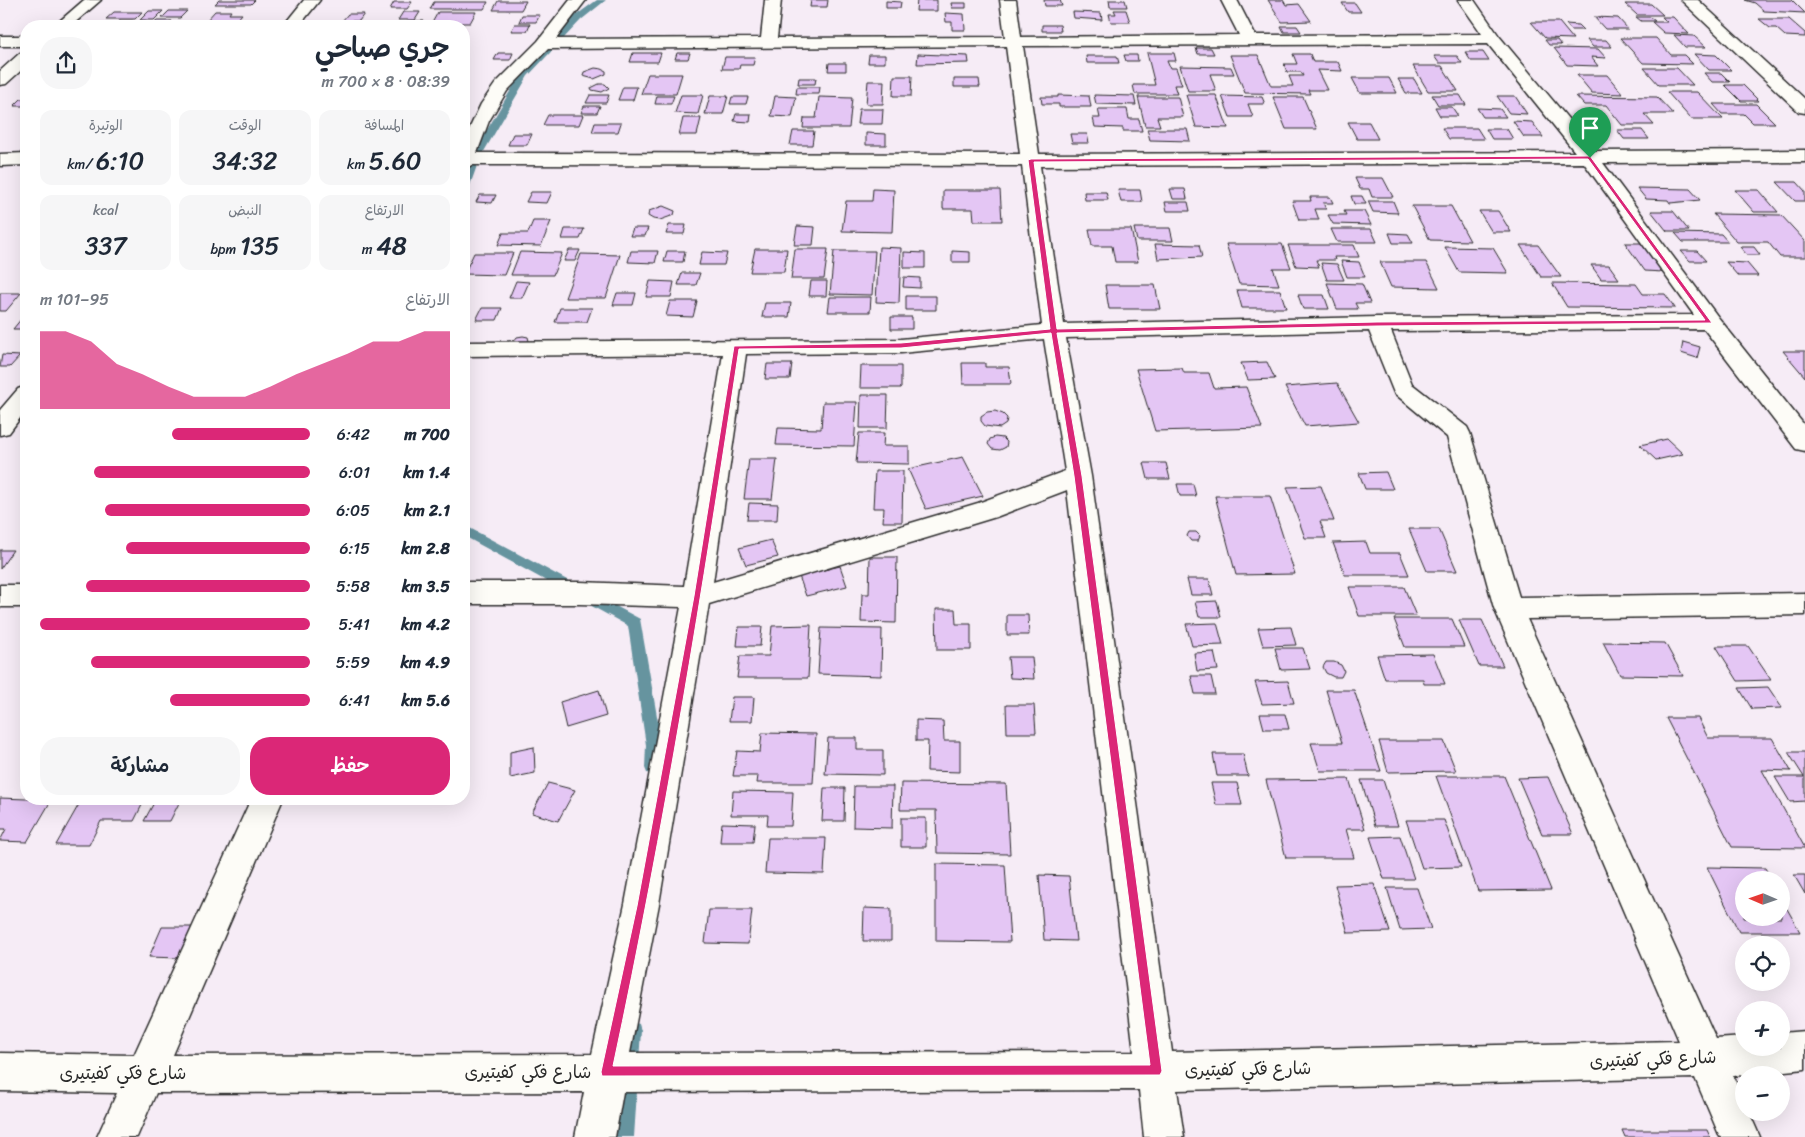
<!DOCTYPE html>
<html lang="ar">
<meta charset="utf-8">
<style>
:root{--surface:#fff;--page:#f6f6f7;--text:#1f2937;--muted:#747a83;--accent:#db2777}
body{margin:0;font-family:Sriracha,"Playpen Sans Arabic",sans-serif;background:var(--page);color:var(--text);direction:rtl;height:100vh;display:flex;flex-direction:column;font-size:19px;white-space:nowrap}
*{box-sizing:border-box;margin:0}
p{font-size:16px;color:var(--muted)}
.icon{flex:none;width:28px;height:28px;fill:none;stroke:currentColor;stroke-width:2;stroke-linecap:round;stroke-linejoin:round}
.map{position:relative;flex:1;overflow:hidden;direction:ltr}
.panel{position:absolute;left:20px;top:20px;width:450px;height:785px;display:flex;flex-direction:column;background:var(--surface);border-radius:20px;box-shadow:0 5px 20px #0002;direction:rtl}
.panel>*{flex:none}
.needle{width:32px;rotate:272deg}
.controls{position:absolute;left:1735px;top:871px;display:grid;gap:10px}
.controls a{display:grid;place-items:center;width:55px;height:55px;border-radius:50%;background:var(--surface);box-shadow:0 5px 20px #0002;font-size:25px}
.pin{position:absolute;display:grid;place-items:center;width:42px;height:42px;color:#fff;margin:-51px -21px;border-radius:50% 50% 50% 0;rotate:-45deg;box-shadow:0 0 5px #0007}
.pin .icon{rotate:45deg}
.round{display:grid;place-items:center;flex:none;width:52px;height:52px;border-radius:20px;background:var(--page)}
.summary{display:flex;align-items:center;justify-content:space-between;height:85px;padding:0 20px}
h1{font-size:28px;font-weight:600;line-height:38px}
.stats{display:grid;grid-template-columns:repeat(3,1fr);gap:8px;height:85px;padding:5px 20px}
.stats div{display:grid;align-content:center;border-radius:12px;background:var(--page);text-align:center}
.stats b{font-size:25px;font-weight:600}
.stats small{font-size:14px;font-weight:400}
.stats p{font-size:14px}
.chart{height:140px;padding:10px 20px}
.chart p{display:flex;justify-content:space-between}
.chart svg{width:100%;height:90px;margin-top:5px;fill:var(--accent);opacity:.7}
.button{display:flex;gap:10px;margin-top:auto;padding:10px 20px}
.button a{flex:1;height:58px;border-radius:20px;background:var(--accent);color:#fff;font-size:20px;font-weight:600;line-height:58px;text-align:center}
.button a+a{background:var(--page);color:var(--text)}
ul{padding:0 20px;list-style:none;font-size:16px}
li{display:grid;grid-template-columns:80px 60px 1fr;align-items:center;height:38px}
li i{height:12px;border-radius:6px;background:var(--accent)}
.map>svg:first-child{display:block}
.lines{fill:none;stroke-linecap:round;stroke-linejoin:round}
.stream{fill:#66949f;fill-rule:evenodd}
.building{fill:#e4c6f4;stroke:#2b2b2b}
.minor-casing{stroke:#2b2b2b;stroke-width:3}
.minor{fill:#fdfcf7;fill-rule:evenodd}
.route{fill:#db2777;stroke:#fff;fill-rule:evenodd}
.labels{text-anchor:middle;stroke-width:4;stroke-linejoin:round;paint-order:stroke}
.near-street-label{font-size:18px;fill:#2b2b2b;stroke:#fdfcf7}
</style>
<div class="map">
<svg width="1805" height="1137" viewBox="0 0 1805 1137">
<rect width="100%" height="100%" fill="#f6ecf6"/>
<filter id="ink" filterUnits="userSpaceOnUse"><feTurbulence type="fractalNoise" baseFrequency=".02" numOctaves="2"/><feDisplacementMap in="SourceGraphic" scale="10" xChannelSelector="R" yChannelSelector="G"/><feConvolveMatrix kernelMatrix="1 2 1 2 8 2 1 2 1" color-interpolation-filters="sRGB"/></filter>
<g filter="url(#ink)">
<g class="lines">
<!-- stream -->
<path class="stream" d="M597 0H606L581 20 528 76 479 160 469 188 464 191V175L469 160 521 73 575 16Z
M464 525 640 619 662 745 661 768 659 773 653 775 647 773 645 768 646 745 628 626 464 536Z
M632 1022 639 1024 641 1031 634 1137H614L623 1031 625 1024Z"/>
</g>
<!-- building -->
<path class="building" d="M219 0H255L251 4H215Z
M811 0H828L827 7H810Z
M917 0H937V11H916Z
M1044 0H1060L1062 6H1045Z
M1109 0H1125L1127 7H1110Z
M1268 0H1283L1286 5 1299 4 1311 21 1282 22Z
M1745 0H1792L1805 13 1764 11 1755 3Z
M498 1H526L521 10H493Z
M886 1 901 2 900 8H886Z
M394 2H412L407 9H390Z
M434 2H488L484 9H430Z
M951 3H966V8H952Z
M1342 3H1355L1361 12H1348Z
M1625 4H1651L1663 15H1637Z
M1114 10H1126L1130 22H1111L1109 14H1116Z
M149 11H163L154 20H140Z
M169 11H187L180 18H162Z
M215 11H231L229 14H242L236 21H206Z
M114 12H142L135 19H106Z
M403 12H420L415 20H398Z
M438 12H476L470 23H432Z
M1073 12 1101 13 1102 20 1074 18Z
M945 13 964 14 965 30H952V22H946Z
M348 14H364L359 21H342Z
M522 15H540L536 22H519Z
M1594 17 1618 18 1628 29H1605Z
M1636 17H1650L1655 21H1641Z
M1662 17H1673L1689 34 1664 33 1652 22H1667Z
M1759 19H1789L1805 33V37L1785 36 1776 28H1770Z
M120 21H133L129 26H116Z
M157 21H172L167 26H151Z
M410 21H424L421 26H407Z
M1531 22H1559L1573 39 1545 38Z
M191 23H207L203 26H187Z
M515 24H530L527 31H511Z
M1566 24 1578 25 1583 30H1571Z
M1042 25H1060L1061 31H1042Z
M1281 26H1297L1301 32H1284Z
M1674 35 1694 36 1706 47H1685Z
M1620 38H1656L1671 55H1684L1693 64 1643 63Z
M1545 40H1557L1561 45H1549Z
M1587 40H1606L1612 47H1593Z
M1196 48H1211L1214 54H1198Z
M1554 48 1598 49 1606 58 1591 57 1598 66 1567 65Z
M1465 52H1483L1489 61H1471Z
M498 53H513L510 60H494Z
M633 53H661L658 62H630Z
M677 53H690L688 59H675Z
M1147 53H1174L1176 61H1167L1170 68H1176L1182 85H1174L1177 94H1135L1133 85H1155Z
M918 54 968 56 969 63 917 64Z
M1293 54H1310L1313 62H1338L1342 71 1317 70 1327 90H1308L1310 94 1245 93 1230 55H1258L1271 86H1293L1289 76H1303L1301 72H1287L1284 64H1297Z
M1694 54 1716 55 1731 70H1709Z
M869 55H885V63H868Z
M1124 55H1137L1138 61H1126Z
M1086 56H1117L1119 63H1087Z
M1434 56H1457L1462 63H1439Z
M725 57H755L753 65H740L739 69H722Z
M829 63H846V71H828Z
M1180 66 1231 67 1234 74H1210L1216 91H1188Z
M1413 66H1442L1458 91H1428Z
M595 68 602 69 606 71V74L594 79 583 76 584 72Z
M1644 68H1677L1693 85H1659Z
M1704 73H1721L1730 82H1712Z
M648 74H682L676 94H641Z
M1577 75H1607L1623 94 1592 93Z
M894 76H912L911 96H893Z
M799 78H816L815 84H798Z
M1352 78H1389L1397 93H1360Z
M954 79H979L980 87H954Z
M1398 79H1414L1422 93H1406Z
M868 81H884L883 104H866Z
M599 84H605L609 88 602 92 592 90 591 88Z
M1725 85H1743L1759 101H1741Z
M623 87H637L633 100H618Z
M797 87H820L819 94H796Z
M1667 92H1697L1723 119H1691Z
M590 95H609L606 103H586Z
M681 95H703L698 114 675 113Z
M1058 95 1089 96 1091 107H1059V104H1042L1041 97H1058Z
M1094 95 1134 96 1136 105 1096 104Z
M1186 95H1216L1228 128 1196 127Z
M1432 95H1460L1466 105H1438Z
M657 96H674L671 104H655Z
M710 96H728L723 114H705Z
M775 96 796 97 792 117 771 116Z
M1222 96 1262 97 1265 104H1248L1253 117H1230Z
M1497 96H1515L1527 114 1509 113Z
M1576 96 1657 97 1673 114H1644L1654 125H1622L1606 105H1584Z
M732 97H748L746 104H730Z
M819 97 852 98 849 128H803L804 118H816Z
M1138 97H1178L1183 117H1157L1160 126H1145Z
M1273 97H1303L1317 129H1286Z
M21 99H26V106H14Z
M1713 104H1756L1775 123H1753L1744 114H1722Z
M584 106H600L597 113H581Z
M1435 107H1452L1458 116H1440Z
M1477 108 1500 109 1506 117H1483Z
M859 109H883L882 124H857Z
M1098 109H1127L1129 119H1139L1142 131H1123V128L1095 127 1093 118H1100Z
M736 114H751L750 122 734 121Z
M548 115H583L579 125H543Z
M683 118H701L697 135H679Z
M1513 121 1532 122 1543 137H1524Z
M1348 122H1369L1378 139H1357Z
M595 123H621L618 132H592Z
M1442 128H1477L1484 139H1449Z
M1147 129H1187L1190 141 1150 140Z
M1486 129H1507L1513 139H1492Z
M1617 130H1642L1649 139H1624Z
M793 131H814L812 145H790Z
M866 133 886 134V145H866Z
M513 134H532L527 145H508Z
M1070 134H1087L1089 143H1072Z
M1355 178H1383L1393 197H1372L1369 189H1360Z
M1777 182H1797L1805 191V201H1795Z
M1637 188 1690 189 1700 200 1670 203 1668 200 1646 199Z
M873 189 894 190 892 232 842 231 846 201H872Z
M1170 189H1185L1187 199H1173Z
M943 190H1000L1002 221H974L973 209H943Z
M1118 190H1140L1142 202H1121Z
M1735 190H1759L1778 212H1754Z
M531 192H552L547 203 526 202Z
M1084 192H1106L1108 200H1085Z
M480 195H496L492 203 476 202Z
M1351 196H1362L1366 204H1354Z
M1310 197H1330L1333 203H1323L1326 209H1315L1319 220H1299L1292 201H1311Z
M1368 201H1393L1398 213 1373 212Z
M1165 202H1188L1190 211H1167Z
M663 206 675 211 674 215 660 220 653 219 648 216 649 211Z
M1412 206H1451L1470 241 1430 240Z
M1344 211H1364L1371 225 1333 224 1328 215H1346Z
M1479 211H1498L1511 232H1492Z
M1651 211H1673L1689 231H1667Z
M1713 214 1781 215 1805 241V257H1780L1768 242H1737Z
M533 221H551L541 246 498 245 503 233H528Z
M669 225H686L684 234H666Z
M797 226 815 227 813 245H794Z
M633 228H648L645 236H630Z
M1134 228H1170L1173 241H1137Z
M565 229H584L580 239H562Z
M1089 229H1131L1138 262H1115L1112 246H1092Z
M1331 229H1371L1377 242H1337Z
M1389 233 1408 234 1413 243H1393Z
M1675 233 1721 234 1728 242H1683Z
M1625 243H1642L1663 272 1645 271Z
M1155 244 1199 245 1202 257 1158 259Z
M1226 244H1282L1291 268H1273L1279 285 1239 284Z
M1288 245H1354L1359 257H1334L1335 260H1316L1319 267 1296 266Z
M1520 245H1538L1561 277H1541Z
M879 247 901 248 899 303 876 302Z
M1445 247 1493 248 1508 273 1459 272Z
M1740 247H1754L1760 255H1747Z
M755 249H787L784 272H750Z
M795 249H828L824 279H791Z
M569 250H580L575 261H564Z
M631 251H658L655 263 628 262Z
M667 251H685L683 262H664Z
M834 251H875L872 295 830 294Z
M952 251 970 252V262H952Z
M1681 251H1697L1706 261H1690Z
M520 252 562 253 553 275H511Z
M702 252 727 253 724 265H699Z
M904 252 925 253V268H904Z
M474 253H513L504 275 464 274Z
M581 254 620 255 606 298H565Z
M1341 261 1359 262 1365 277H1347Z
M1380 262H1426L1439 288 1391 287Z
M1726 262 1747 263 1758 276H1738Z
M1321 263 1337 264 1344 280H1327Z
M1591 265H1609L1619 279H1601Z
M682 273H700L696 285H678Z
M904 277 920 278V288L903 287Z
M516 281 529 282 522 298H509Z
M650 281 674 282 671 297H646Z
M811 281H827L826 296H809Z
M1327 283 1362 284 1370 303H1355L1358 309H1337Z
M1552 283 1636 284 1643 294H1665L1675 308 1567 307Z
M1105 285H1155L1160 309H1109Z
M1237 290H1280L1286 308H1242Z
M0 293H21L6 311H0Z
M617 293H636L633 305H613Z
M1298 295H1324L1329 309H1303Z
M906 296H936V310H906Z
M830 297H871L870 312H828Z
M670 301H697L693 317 666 316Z
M765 303H791L789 317H762Z
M482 308H502L497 320H476Z
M560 308H592L587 322H555Z
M891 317H912V329H891Z
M22 318H26V329H13Z
M523 336 528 337 529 341 525 344H515L514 341 517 337Z
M1683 342 1700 347 1697 358 1681 353Z
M1783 351H1805V377Z
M2 355 20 356 10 367H0Z
M1267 362 1275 379 1248 380 1241 363Z
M962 363H985V367H1009L1011 384H963Z
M767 364H792L790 379H765Z
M861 366H901V388H860Z
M1182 368 1184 373H1209L1214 388 1246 387 1262 428 1155 431 1136 369Z
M1337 383 1359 422 1305 426 1285 387Z
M861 395H888L887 428H860Z
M823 402H857L854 446 776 445 778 428 821 429Z
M995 411 1003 414 1007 418 1006 424 1000 428 985 426 981 421V416L987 412Z
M859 433H884L883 446H909V464L856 463Z
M995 437 1003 438 1007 442 1006 447 1000 450 992 449 988 444 990 439Z
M1667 439 1683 454 1656 460 1640 445Z
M963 457 983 496 926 509 908 469Z
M749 459H777L772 499H744Z
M1144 463H1166L1170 479H1148Z
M875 471H903L902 522H883L884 508H873Z
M1386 472 1393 489H1365L1359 473Z
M1177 484H1193L1196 496H1180Z
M1321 486 1334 521H1320L1326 538H1305L1287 487Z
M1215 496H1270L1295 574 1236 575Z
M749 503 778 504 777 520H747Z
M1409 529H1439L1457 571H1427Z
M1189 532H1196L1200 536 1198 541H1191L1187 536Z
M771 540 778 557 746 565 739 548Z
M1366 542 1370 553H1400L1409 575H1345L1333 543Z
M0 550H13L0 569Z
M870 557H897L896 623 861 622 862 594H869Z
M840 566 847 586 806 596 799 576Z
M1187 579H1209L1213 595H1191Z
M1349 587H1404L1416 616H1359Z
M1217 601 1221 617H1199L1195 602Z
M936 609H955L956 624H971V650H937Z
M1007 615H1028L1029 635H1007Z
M1394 619H1452L1464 647H1405Z
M1459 620H1482L1503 666H1479Z
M1217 623 1223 645 1192 646 1186 624Z
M811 625 808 678H737L740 656H769L772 626Z
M739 627H762L760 646H737Z
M1291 627 1296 645 1263 646 1258 628Z
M821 628 882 629 881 676 818 674Z
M1603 642 1665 643 1683 676 1620 675Z
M1716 646H1748L1771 680 1738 681Z
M1275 648H1303L1310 669 1281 670Z
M1214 652 1218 670 1197 671 1194 653Z
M1433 654 1445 684H1424L1423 679H1385L1377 655Z
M1008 657H1032L1034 679 1010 678Z
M1326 662H1334L1341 665 1344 671 1341 677H1334L1326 673 1323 667Z
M1191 676H1211L1215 694H1195Z
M1288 681 1294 703 1262 704 1255 682Z
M1768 687 1782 708 1752 709 1739 688Z
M599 690 606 716 566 728 560 702Z
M1326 690H1354L1381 771H1320L1311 743H1342Z
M732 697H754L752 721H729Z
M1006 705H1034L1036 733H1007Z
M1260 714H1285L1289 729H1264Z
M1666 718H1698L1708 738H1772L1791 771 1762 770 1805 848 1732 847Z
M916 720 943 721 944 741H960V772L927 771 928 741H916Z
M762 733 816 734 813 783H757L758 776H733L737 751 760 752Z
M828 738H857V750H883V775L825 774Z
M1379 741H1444L1456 771 1388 772Z
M534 747 535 773 510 778V752Z
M1788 752H1805V801L1790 802 1775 777H1804Z
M1213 754H1243L1248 776H1217Z
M1436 776H1504L1551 890 1478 891Z
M1548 777 1573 834H1542L1518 778Z
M1349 779 1365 829H1346L1354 858H1286L1266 780Z
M1361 780H1383L1398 826H1375Z
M548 783 575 790 558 821 532 813Z
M901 783 1006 784 1010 854 937 853 936 810H900Z
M1211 783H1237L1242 805H1216Z
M854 786H893L892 828 853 827Z
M824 788H845L844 821H822Z
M733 791 793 792 791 826H767L768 815H731Z
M0 798 26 799H52L27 842 0 841 6 829H0Z
M82 799H145L134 821H101L89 845H56Z
M156 799H181L170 821H144Z
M901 818H926V847H901Z
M1406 820H1444L1461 867 1422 868Z
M722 823 755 824 753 842H720Z
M1400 836 1414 879H1384L1370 837Z
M768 838H826L824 874 765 873Z
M936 864 1005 865 1010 942 936 941Z
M1707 867 1765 868 1772 880H1744V918H1781V898L1800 932H1739Z
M1039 875 1069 876 1076 941 1044 940Z
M1794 875H1805V894Z
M1374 884 1390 932 1348 933 1335 885Z
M1387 888H1417L1431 929 1400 930Z
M864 908 891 909V941H863Z
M709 910H752L748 944 705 943Z
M162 927H193L179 958 149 957Z
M1622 1130H1707L1710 1137H1625Z"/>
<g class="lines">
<!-- minor casing -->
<g class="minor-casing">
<path id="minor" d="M84 0H101L71 26H54Z
M304 0H320L299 26H283Z
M570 0H586L556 39 761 38 765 0H781L777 38 1005 37 1000 0H1016L1021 37 1239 35 1221 0H1237L1255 35 1482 34 1458 0H1474L1499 36 1595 151 1805 150V162L1603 163 1718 317 1805 426V451L1796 449 1704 329 1391 331 1412 384 1467 427 1470 433 1519 597 1805 593V615L1527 619 1716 1039 1744 1037V1048H1781V1033L1805 1031V1069L1733 1076 1744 1100V1112H1749L1760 1137H1720L1695 1078 1177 1090 1184 1137H1144L1139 1090 623 1092 615 1137H575L584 1092 156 1093 137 1137H97L117 1093 0 1091V1053L134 1055 251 799H283L173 1055 592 1054 625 904 681 607 580 604H464V582H580L684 586 723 354 464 356V342L901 339 1042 325 1022 166 472 165 464 169V140L481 104 495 84 538 41ZM1488 44 1575 152 1039 154 1023 46ZM1006 46 1020 154 477 153 489 121 507 91 548 49ZM1584 163 1694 315 1377 317 1064 324 1040 166ZM1369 331 1394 393 1447 437 1494 608 1679 1041 1172 1052 1091 476 1066 338ZM1044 339 1065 471 978 503 713 582 746 354 901 353ZM1067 490 1134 1052 630 1053 659 904 709 604 996 517Z
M1681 0H1698L1805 99V113L1799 112Z
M0 36H26V46H0Z
M26 52V66L6 84 0 85V71L20 53Z
M26 153V165L0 166V154Z
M26 386V410L9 433 0 435V410L18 389Z
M0 585H26V607H0Z"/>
</g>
<!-- minor -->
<use href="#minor" class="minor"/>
</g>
</g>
<!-- route -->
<path class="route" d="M1590 156 1712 323 1377 326 1057 333 1082 476 1162 1071 1160 1075 602 1076 601 1072 637 906 694 596 734 346 901 343 1050 329 1028 160 1031 159ZM1588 159 1705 320 1377 322 1057 329 1034 162ZM1051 333 1074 476 1150 1065 613 1066C664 828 703 589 739 349L901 348Z"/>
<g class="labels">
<!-- near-street labels -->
<g class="near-street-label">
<text transform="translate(1653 1059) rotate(-2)" y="6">شارع فكي كفيتيرى</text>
<text transform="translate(1248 1069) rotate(-1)" y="6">شارع فكي كفيتيرى</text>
<text x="528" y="1078">شارع فكي كفيتيرى</text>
<text x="123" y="1079">شارع فكي كفيتيرى</text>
</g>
</g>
</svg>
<div class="controls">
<a><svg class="needle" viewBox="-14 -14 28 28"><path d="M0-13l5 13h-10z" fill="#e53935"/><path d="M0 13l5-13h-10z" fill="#747a83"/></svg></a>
<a><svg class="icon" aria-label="locate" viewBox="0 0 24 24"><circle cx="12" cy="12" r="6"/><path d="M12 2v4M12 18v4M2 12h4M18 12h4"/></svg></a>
<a>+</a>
<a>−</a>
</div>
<div class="pin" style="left:1590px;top:158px;background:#1e9e55"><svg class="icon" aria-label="arrive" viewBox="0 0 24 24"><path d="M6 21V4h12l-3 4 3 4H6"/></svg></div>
<section class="panel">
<div class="summary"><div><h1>جري صباحي</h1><p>08:39 · 8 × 700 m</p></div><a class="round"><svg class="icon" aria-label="share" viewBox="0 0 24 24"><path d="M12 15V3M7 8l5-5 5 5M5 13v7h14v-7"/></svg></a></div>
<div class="stats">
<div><p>المسافة</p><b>5.60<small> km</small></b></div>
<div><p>الوقت</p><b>34:32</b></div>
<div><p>الوتيرة</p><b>6:10<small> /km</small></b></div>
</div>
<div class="stats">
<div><p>الارتفاع</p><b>48<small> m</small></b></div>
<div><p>النبض</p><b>135<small> bpm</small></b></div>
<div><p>kcal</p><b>337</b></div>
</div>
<div class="chart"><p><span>الارتفاع</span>95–101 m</p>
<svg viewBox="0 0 160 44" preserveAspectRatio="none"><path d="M0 44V6L10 6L20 11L30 22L40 27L50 33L60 38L70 38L80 38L90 33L100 27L110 22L120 17L130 11L140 11L150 6L160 6V44z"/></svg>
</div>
<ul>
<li><b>700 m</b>6:42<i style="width:51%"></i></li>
<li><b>1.4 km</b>6:01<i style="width:80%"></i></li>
<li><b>2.1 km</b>6:05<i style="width:76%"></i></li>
<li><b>2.8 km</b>6:15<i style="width:68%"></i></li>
<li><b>3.5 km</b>5:58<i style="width:83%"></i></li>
<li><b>4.2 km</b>5:41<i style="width:100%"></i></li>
<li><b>4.9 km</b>5:59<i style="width:81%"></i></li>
<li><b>5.6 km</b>6:41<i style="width:52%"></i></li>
</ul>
<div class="button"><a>حفظ</a><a>مشاركة</a></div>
</section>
</div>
